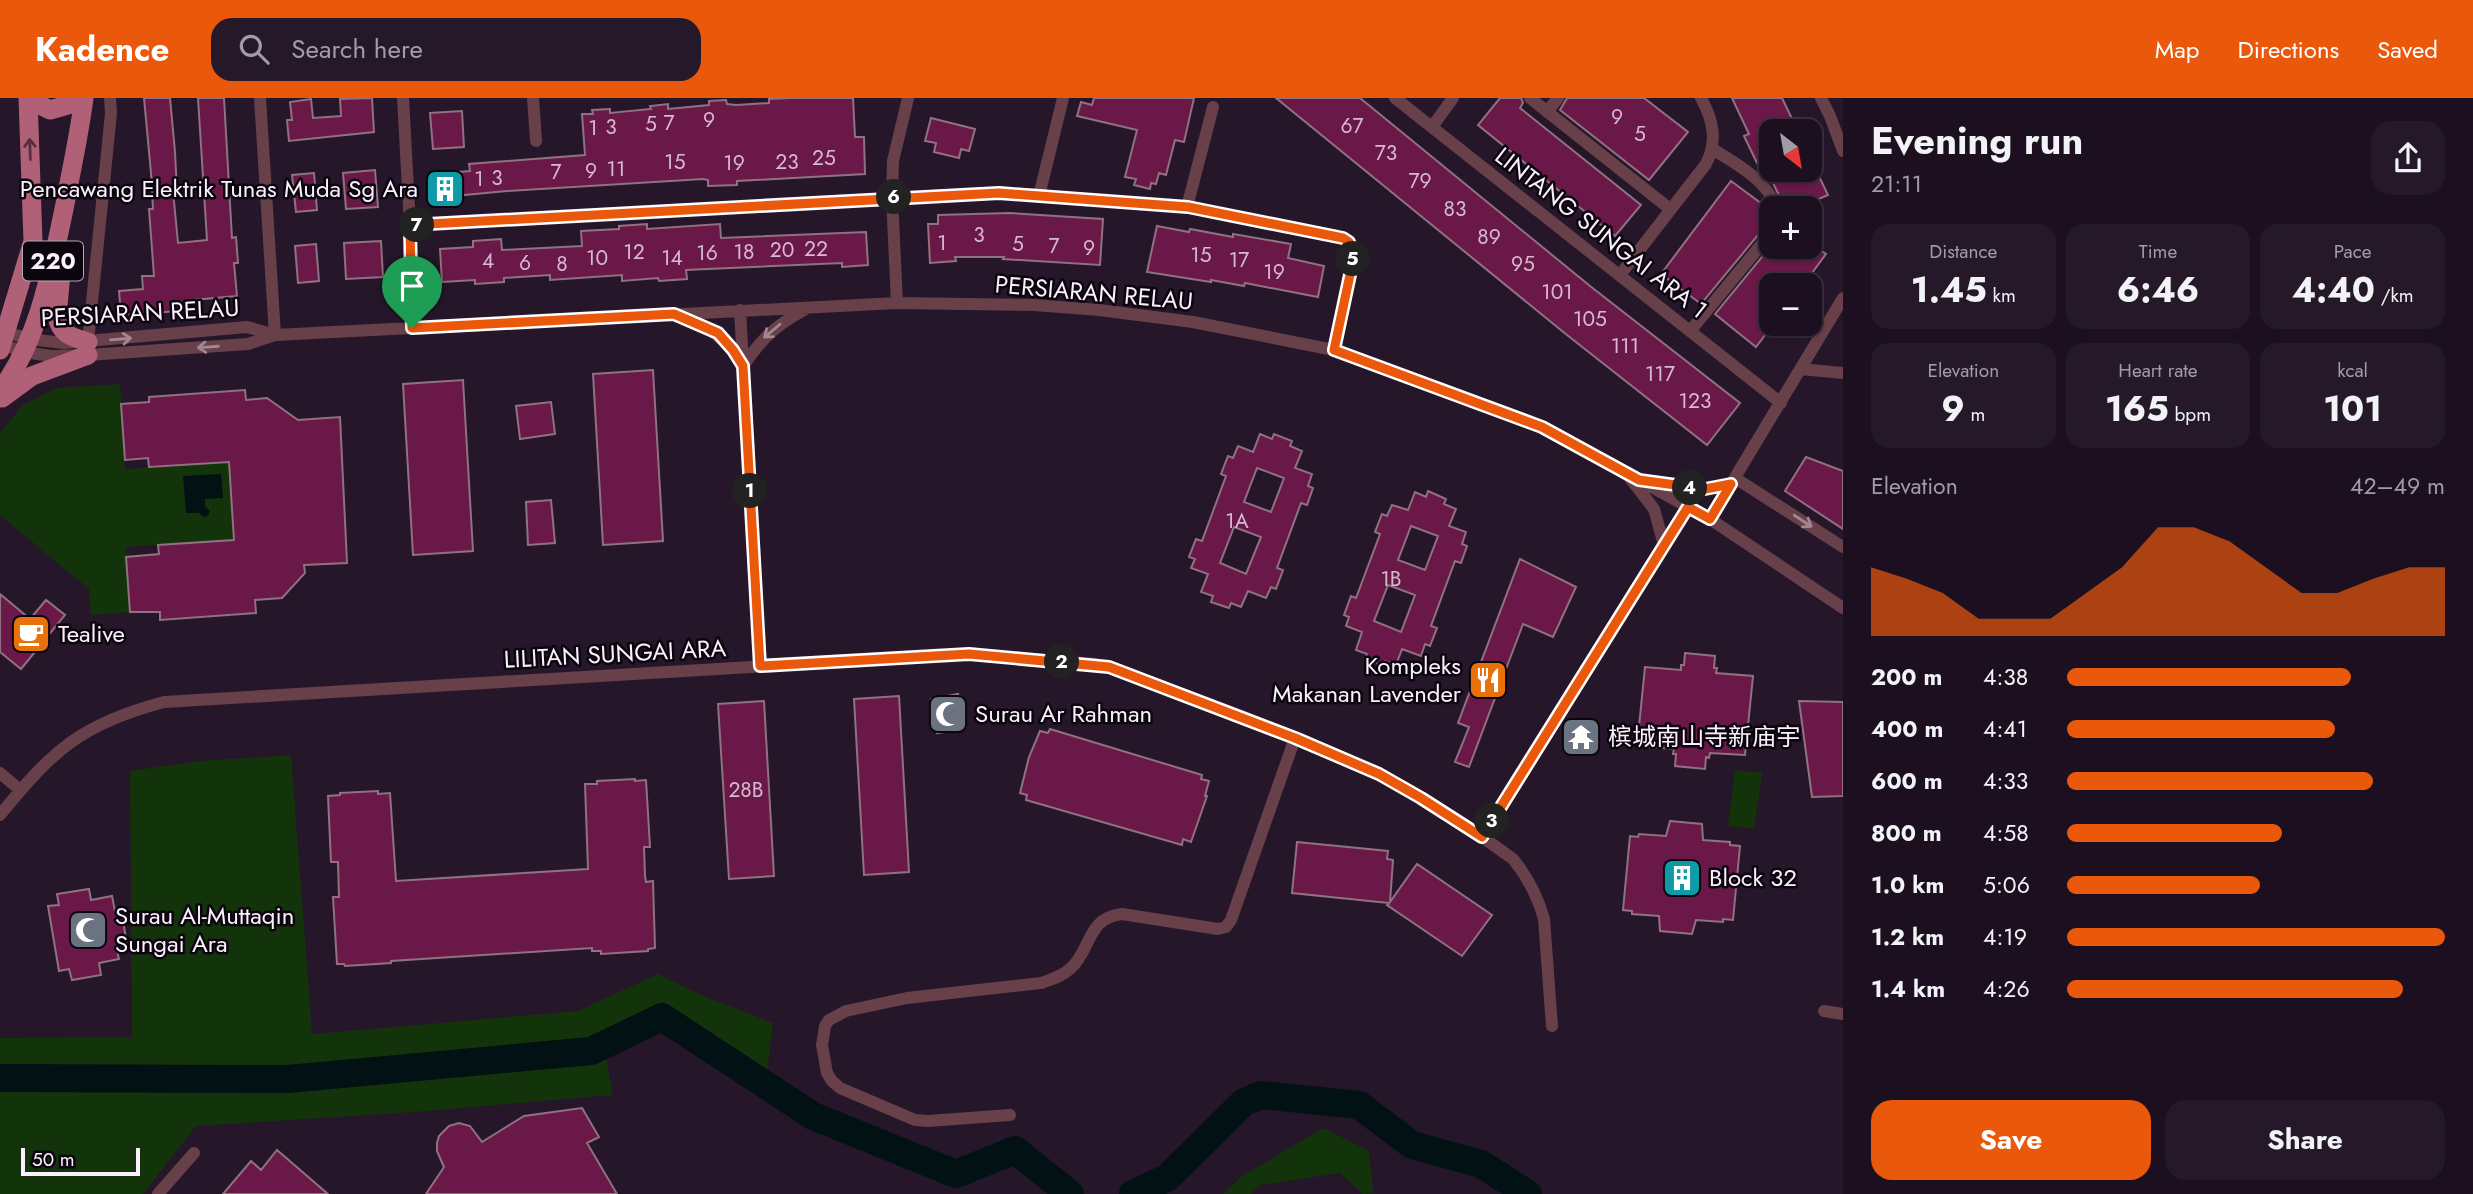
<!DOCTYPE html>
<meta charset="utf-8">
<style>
:root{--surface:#1c1020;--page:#251929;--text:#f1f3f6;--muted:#a09da5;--line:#3a303e;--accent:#ea580c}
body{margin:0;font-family:Jost,"Noto Sans SC",sans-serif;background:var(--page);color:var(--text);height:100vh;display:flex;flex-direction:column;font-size:26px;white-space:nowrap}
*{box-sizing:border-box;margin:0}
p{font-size:23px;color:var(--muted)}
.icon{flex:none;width:38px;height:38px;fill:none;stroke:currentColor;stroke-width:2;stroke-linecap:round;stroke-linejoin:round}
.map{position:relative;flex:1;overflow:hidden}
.details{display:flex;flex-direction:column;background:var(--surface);width:630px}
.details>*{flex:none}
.needle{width:46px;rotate:149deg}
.controls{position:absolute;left:1759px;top:21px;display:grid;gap:14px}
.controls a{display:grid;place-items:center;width:63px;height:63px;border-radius:14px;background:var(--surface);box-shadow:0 2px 5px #0004,0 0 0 2px var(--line);font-size:35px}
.scale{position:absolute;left:21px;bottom:18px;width:119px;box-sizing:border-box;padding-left:7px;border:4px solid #fbf0fe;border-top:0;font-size:19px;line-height:24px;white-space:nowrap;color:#fbf0fe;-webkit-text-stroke:5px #0b050d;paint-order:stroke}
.pin{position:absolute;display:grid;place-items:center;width:60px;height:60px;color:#fff;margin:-72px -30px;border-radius:50% 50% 50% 0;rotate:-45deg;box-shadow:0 0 7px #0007}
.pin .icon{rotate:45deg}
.km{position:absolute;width:35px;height:35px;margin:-18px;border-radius:50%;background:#222;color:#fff;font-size:19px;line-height:35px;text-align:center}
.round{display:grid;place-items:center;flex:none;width:74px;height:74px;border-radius:21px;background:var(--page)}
.head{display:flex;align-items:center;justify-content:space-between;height:119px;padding:0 28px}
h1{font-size:38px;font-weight:700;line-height:52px}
.figures{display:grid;grid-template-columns:repeat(3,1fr);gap:10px;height:119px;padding:7px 28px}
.figures div{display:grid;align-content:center;border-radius:18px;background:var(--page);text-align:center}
.figures b{font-size:35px;font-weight:700}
.figures small{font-size:19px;font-weight:400}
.figures p{font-size:19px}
.chart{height:196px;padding:14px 28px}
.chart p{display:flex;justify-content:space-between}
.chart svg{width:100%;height:126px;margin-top:7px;fill:var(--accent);opacity:.7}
.action{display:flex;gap:14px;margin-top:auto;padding:14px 28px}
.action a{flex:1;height:80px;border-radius:21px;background:var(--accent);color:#fff;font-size:28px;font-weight:700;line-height:80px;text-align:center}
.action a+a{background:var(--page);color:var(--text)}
ul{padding:0 28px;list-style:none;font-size:23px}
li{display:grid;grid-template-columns:112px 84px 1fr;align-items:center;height:52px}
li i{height:18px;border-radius:9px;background:var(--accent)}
header{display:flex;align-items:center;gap:42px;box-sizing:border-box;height:98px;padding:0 35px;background:var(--accent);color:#fff}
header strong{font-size:33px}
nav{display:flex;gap:38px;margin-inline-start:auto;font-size:24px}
.search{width:490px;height:63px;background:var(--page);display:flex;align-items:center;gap:18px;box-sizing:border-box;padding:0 24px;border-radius:21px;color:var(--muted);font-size:26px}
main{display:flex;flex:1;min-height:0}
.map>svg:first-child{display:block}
.green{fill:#13340a}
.water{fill:#021114}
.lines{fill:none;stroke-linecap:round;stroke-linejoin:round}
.river{stroke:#021114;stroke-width:28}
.building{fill:#691848;stroke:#90717f;stroke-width:2;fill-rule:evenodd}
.minor{stroke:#67404a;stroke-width:12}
.primary{stroke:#b16177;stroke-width:19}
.oneway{stroke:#562e3d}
.oneway2{stroke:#a28692}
.route-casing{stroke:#fff;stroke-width:14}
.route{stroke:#ea580c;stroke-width:9}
.labels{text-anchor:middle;stroke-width:5;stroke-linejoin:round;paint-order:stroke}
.number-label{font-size:21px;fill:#d6bad0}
.shield{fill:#0b050d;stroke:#b3aab6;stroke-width:2}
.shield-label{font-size:23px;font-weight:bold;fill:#fbf0fe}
.poi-label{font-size:24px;fill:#fbf0fe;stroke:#0b050d;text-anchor:start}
.street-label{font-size:24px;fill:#fbf0fe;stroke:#0b050d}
</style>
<header>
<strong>Kadence</strong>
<div class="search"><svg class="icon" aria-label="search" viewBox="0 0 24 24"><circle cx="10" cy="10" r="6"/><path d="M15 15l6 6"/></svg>Search here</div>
<nav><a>Map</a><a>Directions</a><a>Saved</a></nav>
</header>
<main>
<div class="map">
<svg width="1843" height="1096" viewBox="0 0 1843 1096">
<rect width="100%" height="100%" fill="#26162a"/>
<!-- green -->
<path class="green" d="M120 286 125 371 229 364 234 442 126 449 130 514 91 517 89 491 0 417V335L23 307 57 290Z
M291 657 312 936 578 913 658 876 703 898 773 925 767 975 662 909 592 944 288 968H0V940L132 939 130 673 200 663Z
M1735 672 1762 675 1754 731 1728 728Z
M606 961 613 997 414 1014 196 1028 143 1096H0V992H305Z
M1323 1030 1369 1053 1373 1095 1363 1096 1340 1075 1260 1087 1251 1096H1223L1241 1079Z"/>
<!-- water -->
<path class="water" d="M221 376 223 400 205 401V408L210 413 208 418 203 419 199 415H186L183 378Z"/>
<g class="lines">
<!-- river -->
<path class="river" d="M0 980 288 981 591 953 662 919 813 1018 956 1076 1015 1052 1070 1096
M1133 1096 1167 1080 1244 1004 1261 997 1359 1007 1412 1047 1481 1066 1528 1096"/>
</g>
<!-- building -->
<path class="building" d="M144 0H170L175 54 177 93H173L178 145 207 142 198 0H224L232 140 236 139 238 165H234L237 198 193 202 194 212 121 217 119 193 143 191 142 178H154L149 111H153L151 75Z
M372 0 374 34 289 43 287 22H292L290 4 311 1 313 20 341 18 340 1Z
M790 0H853L855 39H864L865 76 737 83V87L708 88V82L703 81 507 93 454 98 455 107 436 108 434 76 470 73 469 66 585 57 582 16H593L592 12 610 11V15L651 11 650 8 668 6V11L709 7V3L726 2 727 6 736 7 769 5V1Z
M1094 0H1194L1184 44 1175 42 1166 77 1159 75 1156 86 1151 85 1150 91 1134 87 1136 81 1125 79 1137 32 1077 18 1081 4 1092 7Z
M1276 0H1360L1590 188 1740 305 1707 347 1567 237Z
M1500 0H1521L1523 5 1520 10 1641 107 1615 138 1478 27Z
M1567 0H1644L1688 34 1649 82 1560 12Z
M1732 0H1782L1798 33H1771V72H1816L1828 97 1798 110H1785L1762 62 1757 65 1744 38 1749 36Z
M462 13 464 49 433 51 430 15Z
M931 20 975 31 969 53 961 51 959 60 934 54 936 45 925 43Z
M375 72 378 109 346 111 343 75Z
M314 75 317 112 296 114 292 77Z
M1731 83 1766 109 1771 121 1764 126 1758 137 1701 206 1661 176Z
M1010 115 1103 121 1100 167 1003 161 1004 159H955L956 163 930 165 928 126H938V117Z
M647 126V131L720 126 721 140 866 134 868 167 842 169V165L686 172 687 181 659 183 658 180 622 183V177L550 182V177L504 180V184L475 186V182L442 184 440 151 473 149V143L501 141 502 152 582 148 581 133 619 131V128Z
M1157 128 1189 134 1190 131 1233 139V136L1291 146 1288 160 1324 168 1318 199 1245 185 1244 188 1211 182V184L1147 174Z
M381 143 383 179 346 181 344 145Z
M316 146 319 183 298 185 295 148Z
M1771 148 1816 149 1826 156 1803 187H1771V229L1756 249 1715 216Z
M653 272 663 443 603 447 593 276Z
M463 282 473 453 413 457 403 286Z
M245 292 246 302 267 300 298 322 340 319 347 465 304 467 305 475 282 500 255 502 256 515 160 522V514H130L126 459 159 456 158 447 234 442 229 364 149 369 148 360 125 362 121 306 149 304V299Z
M551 304 555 336 520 341 516 308Z
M1260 336 1272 341 1274 336 1292 343 1290 348 1302 353 1295 370 1312 376 1308 388 1313 390 1307 407 1301 405 1277 470 1283 472 1276 491 1271 489 1266 500 1248 493 1241 509 1231 505 1229 510 1211 504 1213 498 1201 494 1208 476 1191 470 1195 461 1189 459 1196 441 1202 443 1226 378 1221 376 1228 358 1233 360 1238 348 1253 354ZM1257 370 1284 380 1271 414 1244 404ZM1234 429 1261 439 1246 476 1220 465Z
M1806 359 1843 373V431L1785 393Z
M1428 393 1446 401 1444 406 1456 411 1449 428 1466 434 1462 446 1467 448 1461 465 1455 463 1431 528 1437 530 1430 548 1425 546 1421 558 1402 551 1396 567 1385 563 1383 568 1365 561 1367 556 1356 552 1362 534 1346 528 1349 519 1344 517 1351 498 1356 500 1380 436 1375 434 1382 416 1387 418 1392 407 1408 412 1415 394 1426 399ZM1411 428 1438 438 1425 472 1398 462ZM1388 487 1415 497 1401 534 1374 523Z
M551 402 555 445 528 447 526 404Z
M1520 461 1576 489 1553 539 1523 526 1469 669 1455 664 1469 629 1458 625Z
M0 496 30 521 46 502 65 517 21 571 0 554Z
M1685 555 1715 558 1714 570H1717L1716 575 1753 578 1745 657 1710 655 1709 660 1706 659 1705 671 1675 668 1676 656H1673L1674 651 1637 648 1645 569 1681 572V567H1684Z
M958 596 964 631 937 635 931 601Z
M899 598 909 774 864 777 854 601Z
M764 603 774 778 729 781 718 606Z
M1799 603 1843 604V698L1812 699Z
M1050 631 1202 677 1201 681 1209 683 1205 698H1207L1191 744 1183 741 1182 747 1026 702 1027 697 1020 695 1029 659 1040 633 1048 635Z
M635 681V683L646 682 650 749H644L645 778 646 784 653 783 655 850 648 851V853L601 856V853H592V850L391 863V865L345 868 344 866H337L333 799H339L338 764H331L328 698 340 697V695L378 693V696L390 695 396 783 588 771 585 686H597V683Z
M1670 723 1702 726 1703 742 1730 744V747L1740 748 1733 822 1723 821V824L1696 822 1692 836 1660 833 1659 818 1632 816V813L1623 812 1630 738 1638 739 1639 736 1666 738Z
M1297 744 1388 753 1387 761 1393 762 1390 804 1417 766 1492 817 1462 858 1387 807 1389 805 1292 795Z
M89 791 91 802 112 798 115 813 121 812 128 851 117 853 119 861 99 865 101 877 72 882 69 871 59 873 48 808 59 807 57 796Z
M582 1010 599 1039 587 1045 617 1096H426L444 1069 437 1053V1045L439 1038 449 1028 459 1025 470 1028 482 1044 524 1018Z
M277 1052 328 1096H223L251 1063 261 1072Z"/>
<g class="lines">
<!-- minor -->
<path class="minor" d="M260 0 275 237
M403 0 410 127 412 230
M533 0 536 43
M1395 0 1781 305
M1530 0 1670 111
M1821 0 1830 18 1843 53
M1547 14 1558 0
M1432 29 1453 0
M1714 52C1734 64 1771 85 1775 110
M1039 98 1063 0
M1187 109 1213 9
M410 127 999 95 1187 109 1337 138 1349 144 1354 158 1334 252
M1620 177 1706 66C1718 43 1713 22 1701 0
M897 205 892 99 893 63 908 0
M740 212 760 568
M677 217C709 230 725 238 743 268 763 239 777 226 808 210
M1691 232 1765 142 1771 130
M7 234 28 241 64 245 247 229 275 237
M88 244 111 15 110 0
M3 247 24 254 51 258 88 257 248 246 275 237 897 205 1034 207 1099 212 1193 224 1334 252 1542 329 1710 421 1843 510
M1801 271 1843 275
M1630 380 1654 411 1664 447
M1735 380 1843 449
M1650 383 1705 391 1731 386
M1710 421 1843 200
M0 675 20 692
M0 717C53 652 81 626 164 604L969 556 1095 566 1109 569C1199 602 1290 634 1377 676 1425 698 1470 730 1513 761 1527 778 1538 800 1544 821L1552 928
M1482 739 1688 409
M1824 913 1843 916
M1010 1017 928 1023 915 1022 840 990 832 983 827 975 822 947 825 928 829 922 846 913 907 900 1041 885C1052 881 1063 878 1071 870 1092 850 1087 820 1122 816L1218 831 1226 829 1231 822 1295 640
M158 1096 194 1055"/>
<!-- primary -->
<path class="primary" d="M37 0 40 7 50 12 71 6 76 0
M62 164 57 219C61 237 72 239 88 244
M0 252 33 143 28 0
M0 293C39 242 51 172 64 111 71 74 79 38 84 0
M2 300 32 278 88 257"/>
</g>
<!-- one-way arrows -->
<defs><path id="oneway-shaft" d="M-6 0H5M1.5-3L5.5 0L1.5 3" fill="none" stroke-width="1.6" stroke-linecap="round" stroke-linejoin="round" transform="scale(1.75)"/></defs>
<use class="oneway" href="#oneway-shaft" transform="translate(30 51) rotate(-92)"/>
<g class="oneway2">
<use href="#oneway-shaft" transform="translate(772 233) rotate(140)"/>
<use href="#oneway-shaft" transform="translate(121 241) rotate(-5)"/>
<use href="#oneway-shaft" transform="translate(208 249) rotate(176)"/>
<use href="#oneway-shaft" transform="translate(1803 423) rotate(33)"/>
</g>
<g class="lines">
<!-- route casing -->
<g class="route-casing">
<path id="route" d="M999 95 1188 109 1343 140 1349 144 1354 158 1334 252 1542 329 1639 382 1705 391 1731 386 1710 421 1688 409 1482 739 1421 700 1379 676 1295 640 1109 569 969 556 760 568 743 268 733 252 718 235 674 216 412 230 410 127Z"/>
</g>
<!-- route -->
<use href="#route" class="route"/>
</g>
<!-- icons -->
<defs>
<g id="building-square" transform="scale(2.0125)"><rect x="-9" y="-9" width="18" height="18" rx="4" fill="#0f9aa8" stroke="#0b050d"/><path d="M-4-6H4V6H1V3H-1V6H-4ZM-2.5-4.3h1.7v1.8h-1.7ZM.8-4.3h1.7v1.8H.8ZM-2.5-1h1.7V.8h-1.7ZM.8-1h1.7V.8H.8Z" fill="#fff"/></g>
<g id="cafe-square" transform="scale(2.0125)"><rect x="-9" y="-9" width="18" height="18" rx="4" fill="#e8710a" stroke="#0b050d"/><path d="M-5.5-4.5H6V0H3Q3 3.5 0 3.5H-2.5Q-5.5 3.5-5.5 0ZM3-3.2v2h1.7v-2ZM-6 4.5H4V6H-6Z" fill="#fff"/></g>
<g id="restaurant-square" transform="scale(2.0125)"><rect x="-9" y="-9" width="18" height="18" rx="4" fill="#e8710a" stroke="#0b050d"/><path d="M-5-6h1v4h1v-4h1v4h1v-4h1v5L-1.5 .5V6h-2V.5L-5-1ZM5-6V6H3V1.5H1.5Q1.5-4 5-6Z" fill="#fff"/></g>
<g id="mosque-square" transform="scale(2.0125)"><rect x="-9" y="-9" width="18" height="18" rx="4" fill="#6b7280" stroke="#0b050d"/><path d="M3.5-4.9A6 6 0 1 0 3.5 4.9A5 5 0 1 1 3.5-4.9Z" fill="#fff"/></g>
<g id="temple-square" transform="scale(2.0125)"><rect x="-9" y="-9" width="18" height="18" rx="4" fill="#6b7280" stroke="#0b050d"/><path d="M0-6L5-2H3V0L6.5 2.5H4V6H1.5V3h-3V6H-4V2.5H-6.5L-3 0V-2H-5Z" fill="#fff"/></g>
</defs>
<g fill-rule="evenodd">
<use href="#building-square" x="445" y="91"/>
<use href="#cafe-square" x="31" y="536"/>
<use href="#restaurant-square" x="1488" y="582"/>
<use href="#mosque-square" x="948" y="616"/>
<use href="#temple-square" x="1581" y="639"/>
<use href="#building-square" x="1682" y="780"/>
<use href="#mosque-square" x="88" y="832"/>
</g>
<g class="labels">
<!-- number labels -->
<g class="number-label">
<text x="1617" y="26">9</text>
<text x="709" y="29">9</text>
<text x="669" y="32">7</text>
<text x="651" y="33">5</text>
<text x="1352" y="35">67</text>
<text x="611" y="36">3</text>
<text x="593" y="37">1</text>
<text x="1640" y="43">5</text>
<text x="1386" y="62">73</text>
<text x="824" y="67">25</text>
<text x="675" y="71">15</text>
<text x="787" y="71">23</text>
<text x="734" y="72">19</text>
<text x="616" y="78">11</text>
<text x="591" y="80">9</text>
<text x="556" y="81">7</text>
<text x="497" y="87">3</text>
<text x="479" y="88">1</text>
<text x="1420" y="90">79</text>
<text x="1455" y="118">83</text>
<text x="979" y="144">3</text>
<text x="1489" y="146">89</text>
<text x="942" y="152">1</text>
<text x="1018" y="153">5</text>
<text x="1054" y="155">7</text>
<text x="1089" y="157">9</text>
<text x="816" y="158">22</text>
<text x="782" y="159">20</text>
<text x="634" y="161">12</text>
<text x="744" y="161">18</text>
<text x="707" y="162">16</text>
<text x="1201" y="164">15</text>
<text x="597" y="167">10</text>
<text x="672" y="167">14</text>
<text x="1239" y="169">17</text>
<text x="488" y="170">4</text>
<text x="525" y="172">6</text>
<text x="562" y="173">8</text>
<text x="1523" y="173">95</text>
<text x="1274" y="181">19</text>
<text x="1557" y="201">101</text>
<text x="1590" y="228">105</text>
<text x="1625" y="255">111</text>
<text x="1660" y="283">117</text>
<text x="1695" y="310">123</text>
<text x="1237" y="430">1A</text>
<text x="1391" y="488">1B</text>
<text x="746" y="699">28B</text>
</g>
<!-- shield labels -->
<rect class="shield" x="23" y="143.5" width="60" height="39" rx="5"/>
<g class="shield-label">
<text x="53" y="171">220</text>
</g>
<!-- poi labels -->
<g class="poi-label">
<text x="418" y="99" text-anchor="end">Pencawang Elektrik Tunas Muda Sg Ara</text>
<text x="58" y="544">Tealive</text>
<text x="1461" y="576" text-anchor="end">Kompleks<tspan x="1461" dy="28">Makanan Lavender</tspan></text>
<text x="975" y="624">Surau Ar Rahman</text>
<text x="1608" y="647">槟城南山寺新庙宇</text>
<text x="1709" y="788">Block 32</text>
<text x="115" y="826">Surau Al-Muttaqin<tspan x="115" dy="28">Sungai Ara</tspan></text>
</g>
<!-- street labels -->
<g class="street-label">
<text transform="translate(1601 135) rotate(38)" y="8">LINTANG SUNGAI ARA 1</text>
<text transform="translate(1094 195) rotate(5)" y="8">PERSIARAN RELAU</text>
<text transform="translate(140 215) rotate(-3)" y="8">PERSIARAN RELAU</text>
<text transform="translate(615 556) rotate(-3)" y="8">LILITAN SUNGAI ARA</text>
</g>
</g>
</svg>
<div class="controls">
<a><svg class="needle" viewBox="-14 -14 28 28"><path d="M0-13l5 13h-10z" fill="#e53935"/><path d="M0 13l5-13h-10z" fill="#a09da5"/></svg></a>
<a>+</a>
<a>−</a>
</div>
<div class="scale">50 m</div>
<div class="pin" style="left:412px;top:230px;background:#1e9e55"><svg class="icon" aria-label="arrive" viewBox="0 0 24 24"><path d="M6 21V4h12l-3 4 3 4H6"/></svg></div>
<b class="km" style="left:750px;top:393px">1</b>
<b class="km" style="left:1062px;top:564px">2</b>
<b class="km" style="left:1492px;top:723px">3</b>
<b class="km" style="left:1690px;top:390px">4</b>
<b class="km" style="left:1353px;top:161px">5</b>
<b class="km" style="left:894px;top:99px">6</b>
<b class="km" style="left:417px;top:127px">7</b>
</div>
<section class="details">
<div class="head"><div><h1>Evening run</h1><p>21:11</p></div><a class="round"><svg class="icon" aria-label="share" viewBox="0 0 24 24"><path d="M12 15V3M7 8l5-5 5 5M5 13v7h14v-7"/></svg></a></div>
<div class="figures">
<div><p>Distance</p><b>1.45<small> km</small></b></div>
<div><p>Time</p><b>6:46</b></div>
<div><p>Pace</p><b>4:40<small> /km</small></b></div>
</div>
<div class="figures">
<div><p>Elevation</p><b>9<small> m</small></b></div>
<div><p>Heart rate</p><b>165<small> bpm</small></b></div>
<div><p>kcal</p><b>101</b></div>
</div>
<div class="chart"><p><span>Elevation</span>42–49 m</p>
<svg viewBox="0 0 160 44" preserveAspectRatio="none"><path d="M0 44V20L10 24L20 29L30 38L40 38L50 38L60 29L70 20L80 6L90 6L100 11L110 20L120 29L130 29L140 24L150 20L160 20V44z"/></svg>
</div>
<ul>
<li><b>200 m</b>4:38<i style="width:75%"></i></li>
<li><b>400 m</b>4:41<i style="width:71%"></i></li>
<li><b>600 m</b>4:33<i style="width:81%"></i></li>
<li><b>800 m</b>4:58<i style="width:57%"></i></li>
<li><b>1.0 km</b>5:06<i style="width:51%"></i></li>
<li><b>1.2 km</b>4:19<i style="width:100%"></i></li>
<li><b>1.4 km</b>4:26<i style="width:89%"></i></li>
</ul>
<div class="action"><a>Save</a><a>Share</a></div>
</section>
</main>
